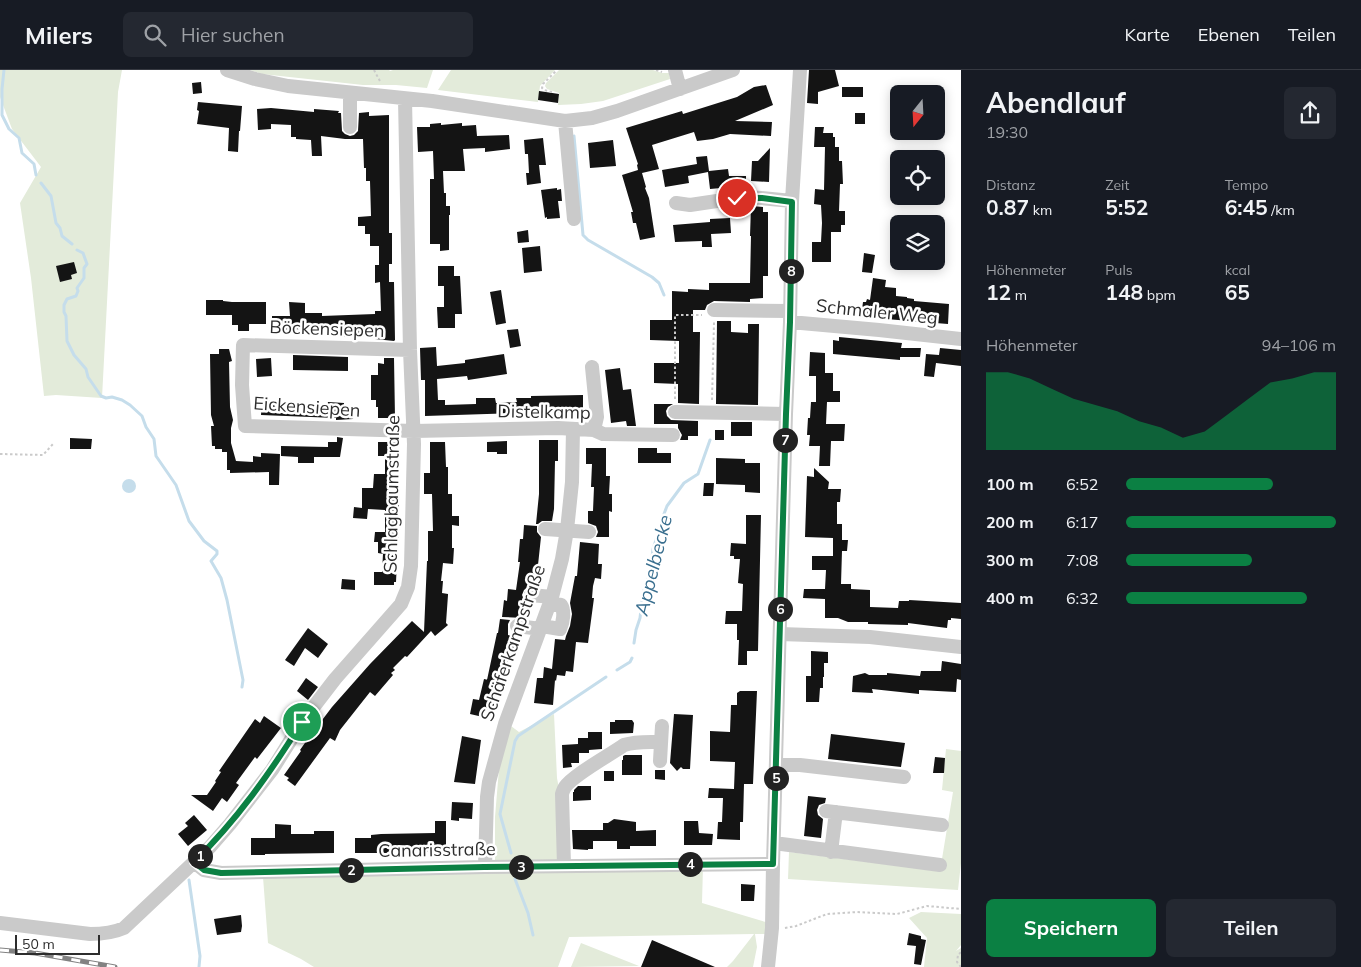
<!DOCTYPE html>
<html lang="de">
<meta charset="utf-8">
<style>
:root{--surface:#171b24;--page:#242831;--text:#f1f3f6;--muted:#9ea1a6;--line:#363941;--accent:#0b8043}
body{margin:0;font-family:Mulish,sans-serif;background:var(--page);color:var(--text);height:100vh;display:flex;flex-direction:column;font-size:19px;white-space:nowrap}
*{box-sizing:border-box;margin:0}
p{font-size:16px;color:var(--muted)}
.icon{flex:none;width:28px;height:28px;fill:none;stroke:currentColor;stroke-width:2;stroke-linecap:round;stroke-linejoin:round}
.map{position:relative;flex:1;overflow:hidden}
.details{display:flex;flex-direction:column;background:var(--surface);width:400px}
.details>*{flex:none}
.needle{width:32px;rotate:198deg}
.controls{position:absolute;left:890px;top:15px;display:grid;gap:10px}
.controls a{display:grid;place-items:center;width:55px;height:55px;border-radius:8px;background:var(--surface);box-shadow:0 2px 12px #0003;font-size:25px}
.scale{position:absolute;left:15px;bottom:12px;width:85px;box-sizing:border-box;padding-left:5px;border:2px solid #2d2d2d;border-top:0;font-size:14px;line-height:18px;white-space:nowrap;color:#2d2d2d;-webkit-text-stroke:4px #fff;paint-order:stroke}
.pin{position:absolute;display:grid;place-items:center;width:42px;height:42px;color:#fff;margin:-21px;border:2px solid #fff;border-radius:50%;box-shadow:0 1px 5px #0007}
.km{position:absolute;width:25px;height:25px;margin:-12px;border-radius:50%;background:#222;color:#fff;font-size:14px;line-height:25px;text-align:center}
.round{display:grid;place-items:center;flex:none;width:52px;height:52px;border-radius:8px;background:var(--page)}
.summary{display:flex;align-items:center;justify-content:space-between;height:85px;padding:0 25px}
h1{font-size:28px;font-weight:700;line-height:38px}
.figures{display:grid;grid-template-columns:repeat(3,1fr);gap:8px;height:85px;padding:5px 25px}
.figures div{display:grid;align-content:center}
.figures b{font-size:21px;font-weight:700}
.figures small{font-size:14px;font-weight:400}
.figures p{font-size:14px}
.chart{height:140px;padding:10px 25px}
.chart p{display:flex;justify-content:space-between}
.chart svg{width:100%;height:90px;margin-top:5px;fill:var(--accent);opacity:.7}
.button{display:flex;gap:10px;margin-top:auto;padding:10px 25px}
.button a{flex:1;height:58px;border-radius:8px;background:var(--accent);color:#fff;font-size:20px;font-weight:700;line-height:58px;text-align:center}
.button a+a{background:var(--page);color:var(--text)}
ul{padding:0 25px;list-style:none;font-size:16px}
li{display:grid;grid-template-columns:80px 60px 1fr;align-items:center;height:38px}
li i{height:12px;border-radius:6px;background:var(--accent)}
header{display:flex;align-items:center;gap:30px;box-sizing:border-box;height:70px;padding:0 25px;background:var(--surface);border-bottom:1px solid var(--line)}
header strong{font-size:24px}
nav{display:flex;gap:28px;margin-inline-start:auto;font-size:18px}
.search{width:350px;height:45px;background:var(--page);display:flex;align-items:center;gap:12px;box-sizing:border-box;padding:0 18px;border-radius:8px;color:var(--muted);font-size:19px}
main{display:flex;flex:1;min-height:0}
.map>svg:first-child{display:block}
.green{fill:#e3ebda}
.water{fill:#c5ddeb}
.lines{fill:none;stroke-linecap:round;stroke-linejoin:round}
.stream{stroke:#c5ddeb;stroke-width:3}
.building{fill:#141414}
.path{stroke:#cacaca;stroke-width:2;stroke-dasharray:2.5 2.5;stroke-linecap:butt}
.minor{stroke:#cacaca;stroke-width:14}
.rail-casing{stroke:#828282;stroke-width:5}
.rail{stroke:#fff;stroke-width:3;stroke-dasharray:9;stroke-linecap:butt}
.route-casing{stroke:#fff;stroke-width:10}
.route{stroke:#0b8043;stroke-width:6}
.labels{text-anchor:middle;stroke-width:5;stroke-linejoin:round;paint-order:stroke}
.street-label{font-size:18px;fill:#2d2d2d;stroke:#fff}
.water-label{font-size:19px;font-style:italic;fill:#3a6f8f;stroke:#fff}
</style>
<header>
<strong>Milers</strong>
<div class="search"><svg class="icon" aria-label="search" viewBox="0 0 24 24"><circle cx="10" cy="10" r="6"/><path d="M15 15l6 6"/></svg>Hier suchen</div>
<nav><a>Karte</a><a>Ebenen</a><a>Teilen</a></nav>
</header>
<main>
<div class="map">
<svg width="961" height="897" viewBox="0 0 961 897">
<rect width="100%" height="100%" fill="#fff"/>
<!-- green -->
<path class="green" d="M0 0H122L118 22 102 328 56 325 44 326 31 208 20 133 41 97 12 59 0 27Z
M250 0H389L390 1 393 0H433L427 18 396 15H363L262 4Z
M451 0H555L540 16 538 32 438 20Z
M559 0H653L662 3H669L670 9 603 31 581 34 558 35 559 23 547 19 545 16 546 13Z
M554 644 557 708 560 724 562 792 495 790V747L499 699 507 653 519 662Z
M946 679 961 681V793L958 820 788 809 789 782 940 801 953 722 942 720Z
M703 796 702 833 769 853 768 864H755L757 877 753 897H727L733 891 754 864 569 867 558 897H314L301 889 268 873 263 807Z
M921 842 961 844V875L956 881 961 878V897H924L927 868 909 848Z
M581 873 639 896 571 897Z"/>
<!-- water -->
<path class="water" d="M122 416a7 7 0 1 1 14 0a7 7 0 1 1-14 0Z"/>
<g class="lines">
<!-- stream -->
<path class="stream" d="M4 0 2 19V45L9 59 19 68 22 83 34 94 36 105
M574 66 583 165 588 170 652 207 659 213 664 225
M41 113 51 126 56 153 60 158 62 166 72 174
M77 180 83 183 87 194 84 198V208L77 218 78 221 76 226 67 229 64 235V242L66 246 67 271 74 285 86 299 88 307 101 326 106 328 112 327 122 330 130 335 142 346 146 357 154 369 156 386 176 415 189 451 204 471 217 481V484L211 491 221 508 227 530 243 610 242 617
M634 573 636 560 640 548 643 523 650 503 653 479 657 467 664 453V444L667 436 684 413 698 404 710 370
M617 600 630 592 632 588
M511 783 500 744 515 671 518 666 606 607
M515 809 528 843 533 865
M189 810 200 886 199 897"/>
</g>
<!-- building -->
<path class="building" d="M809 0H835L839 16 818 22V34L807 33Z
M201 12 202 23 193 24 192 13Z
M766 15 773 35 735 51 772 52 771 66 730 64 713 69 697 71 694 62 652 75 659 99 642 103 646 117 645 118 649 128 655 167 640 170 636 153H633L631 142H633L622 105 638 100 637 95 638 94 626 58 682 41 683 44 737 27 754 17Z
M842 17H863V27H842Z
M539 21 559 24 558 33 538 30Z
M198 32 242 36 240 61H239L238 82 228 81 229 58 197 54 199 41 197 40Z
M271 38 314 42V39L339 41 338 43H341L342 61 345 64 350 66 354 65 358 61 359 43 369 42V46L389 45V163H392V194H389V212H394L395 270 394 271 375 269V266L343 267V261H342L341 257H322V262H310V260L305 259 272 260V246H290L289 232 305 233V243H322V246L375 244V241H381L380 212 375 213V195H379V176H370V164H365V156H358V147L371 146 370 111H366V98H364L363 69H345L321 66 322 86H312L311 70 296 69V67H291V55L271 54V59L258 60 257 39Z
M855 43H865V54H855Z
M441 53V55L462 53V56L476 55 477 66 509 65 510 79 485 82V78L463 79 465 101H443L444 123H446V136H450V145H449V180L440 181V174H430V109H434L433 81 418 82 417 57H430V54Z
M815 57H824L823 63H833V67H835V77H839V91H842L843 114H840L839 141H845V155H841V162H831V192H812V172H821L822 153 821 135 814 134 815 119 824 120 825 77H814Z
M543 68 546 95H539L541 113 527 115 526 103H529L528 84H525L524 70Z
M613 70 616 96 590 98 588 73Z
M770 78 769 112 751 111 752 91H758Z
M707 86 709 101 728 99 729 106H746V116L721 115V118L710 119 708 102 688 106 689 113 665 117 662 100 697 94 696 87Z
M557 118V120L561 119 562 131H558L560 148 547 149V147L545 148 541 120Z
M751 136 763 137V142H768V206H763V228L750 229V232L714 231 707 235 705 240H693V262H700L699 334 678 333V314L654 313V293H679V271L650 270V250H672V221L688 222V219L709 220V213H750L751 166H750Z
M730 148 731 163 711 164 712 177H702V171L675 172 673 155 710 152V149Z
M528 160 529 172 518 173 517 162Z
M540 176 542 201 524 203 522 178Z
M864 183 875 185 872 203 862 202Z
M74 192 77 203 71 205 72 209 60 212 56 196Z
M438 196H454V206H460L462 244H455V258H438L437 237H444V216H438Z
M873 208 886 210 885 217 896 218V226L907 227V228L914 229V231L949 234 948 254 861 247 863 232H866L867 229 870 230Z
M501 220 506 253 496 255 490 222Z
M206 230H223V231L232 232H266V254H249V261H238V255H232V245H206Z
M717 251H731V262L748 263V254H759L758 335 716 334Z
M518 259 521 276 510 278 507 260Z
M839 267 902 273 901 278H921L920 287H900V290L833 284V270L839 271Z
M436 277 437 296 465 293V290L504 284 507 304 468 310 467 306 437 309 438 330H445V335L476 334V328H495L496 333 517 332 516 328H531V326L583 325V342L517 343 425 346V310H421L420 278Z
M940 278 961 280V296L936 293 934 307 924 306 926 284 939 285Z
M219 279H229L232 291 229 292 230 337 233 350 231 358V373L236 391 253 392V386L261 387V383L280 384 279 415H269V402L230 403V400H227V382H222V379H215V376H212L211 356H214L211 345 210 284H219Z
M810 282 825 283V303H833V321H840V332H827L826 354H845L844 371H831L830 396H819L820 376H809L810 365H807L808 348H810L811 332H816V306H809Z
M293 285 348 287V301L293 300Z
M271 288 272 306 257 307 256 289Z
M384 288H394L395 348H378V337H376V330H371V305H378V293L384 294Z
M620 298 623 320 631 319 636 356H627L626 351 611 353 605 300Z
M262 330 277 331V336H294V334L327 336 328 332 344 333V339H354L353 349 336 350V348L261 345Z
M654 334H673L668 337 666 341 667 346 671 350 698 351V366H688V370H680L682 365 678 358V354H654Z
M731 352H752V366H731Z
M715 360H724V370H715Z
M337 367 343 368 340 387H314V393H298V387L281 386V376L328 377V372H337Z
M70 368 92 369 91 379H70Z
M539 370H558V391H555L554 439 552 451H542L538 454H536L539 424Z
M507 371V384H497V382H487V372Z
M378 372H396V432H399V449L398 472H396V491H397L396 512H394V515H374V502H382L383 484 378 483V472H374L375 462H385V440L368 439 367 449 353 448 354 437 362 438V418H373L374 404H385V386H378Z
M430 372H445L446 397H448V424H452V446H459V456L452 455V478H454L453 494 443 493 441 511H443L442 523 448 524V525L446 553 448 555 435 566 431 561 407 587 405 586 393 598 395 600 391 603 393 605 375 626 370 622 340 660 335 671 330 668 295 716 287 710 289 708 284 705 301 681 300 680 307 670 332 637 370 594 412 551 424 562 427 491H428V461H433L432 424H424V403H430Z
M586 378H606V406H610L609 424H612V442L609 441V467H596L598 462 596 456 588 453V441H593L594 417H591L592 394H586Z
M638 378H657V383H671V393H638Z
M716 388 745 389V393H760V423L745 422V415L716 414Z
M814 398 829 412 828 419H841L840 432H837V454H842V470H848L847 481H842L841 514H851V519L870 520V537L898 538 899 531H909V530L961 533V549L951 548V550H948L947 558 908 553V555L868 554V552H848L838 548H825V529L803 528 804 519H825L826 500H812V486H833V468L805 467 807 406 814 407Z
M704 413H714L713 426H703Z
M746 445H761L758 581H747V595H738L739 570H737V554H725L726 541H742L743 514 738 513 740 489H734V486H730L731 473 746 474Z
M524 455 537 456V462L541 467 538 495 543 496 542 506 536 505 533 516 528 517 524 520 522 525 525 532 524 548 502 547 504 530 507 531 508 519 516 520 520 492H518L520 469H523Z
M580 472 599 474 598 494H602L601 509 595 508 593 516 592 528H594L588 573 576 572 573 602 566 601 565 606 557 605 556 611 555 610 553 635 534 633 537 608H543L544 597 552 599 555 569 565 570 566 566 570 556 572 544 570 533 575 506H577Z
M342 509 355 510V520L341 519Z
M500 549 510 550 508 554V565L516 567 512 584 509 583 504 613 487 610 497 563H498Z
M308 558 328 574 318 588 305 578 294 596 285 590Z
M811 581 828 582V593H824V607H823V618H820L819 632H806V606H811Z
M942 591 961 594V610L957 609 956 622 919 620V624L872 619 873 623 852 622 853 606 865 603 869 605H887V603L920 606 921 601H941Z
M306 608 318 617 308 630 297 621Z
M484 609 493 611 490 628 495 629 492 646 484 644 483 647 470 644 473 629 479 630Z
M740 621H757L753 714H744L743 752H740V770L717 769 718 752H722L723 728H708L709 718 734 719 735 692 710 691V661L730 662 731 635H737V623Z
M674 644 693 645 690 699H683L681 697 677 701 670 693Z
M264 646 281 658 257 689 255 687 236 713 239 715 227 732 222 728 213 741 191 725H207L216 712 215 711 221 702 219 701 255 649 260 653Z
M615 650H632L634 653 633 663 610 664V652H615Z
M588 662H602V679L589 680V683H579V693H571L572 697 563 698 562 675 578 674V668H588Z
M831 664 905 673 901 697 828 689Z
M462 666 481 670 475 714 454 712Z
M625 685H642V705H622V690H623V686Z
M935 687 945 688 944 703H933Z
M655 700H665V710L655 709Z
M604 701H614V711H604Z
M578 716H591V730L573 731V722H574V720Z
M808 726 826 728 825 733 819 735 817 740 818 745 823 749 821 768 804 766Z
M452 732 473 733 472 749 459 748V751L451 750Z
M194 745 207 760 188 776 178 764 188 756 185 753Z
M614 749 636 752V761L656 760V776H630V779H617V771H593V779H588V780L573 779 572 760H603V753H608Z
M435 751H446V781L426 782V780H394V783H355V768H371V765L381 764 435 763Z
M684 751H698L699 763 713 764 712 775H684Z
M275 754 291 755V764H314V761H334V783L265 784V785H251V768H275Z
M741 814 755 815 754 831H741Z
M241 845 242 856 241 862 217 865 214 849Z
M909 863 921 866V869L926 870 921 895 914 894 916 876 907 875Z
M652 870 715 897H641Z"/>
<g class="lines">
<!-- path -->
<path class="path" d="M374 0 381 13
M656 0 662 2
M552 22 544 20 542 18 543 14 557 0
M675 329V245H702
M712 330 714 252
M0 384 43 385 53 374
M785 858 796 856 827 844 857 842 897 844 927 836 961 839
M961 897 957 892 958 885 961 882"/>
<!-- minor -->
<path class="minor" d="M227 0 255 9 288 16 432 31 565 51 592 48 617 41 733 0
M675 0 680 19
M350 23V57
M565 51 574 149
M676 133 690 135 737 128 750 127 792 131
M714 240 790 241
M790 252 879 260 961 269
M410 280 243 275 242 315 245 356 414 361 558 358 594 360 603 364 673 365
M592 297 597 347 594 360
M675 342 786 344
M545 459 589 462
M531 525 552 527
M517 556 541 559
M542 556 560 559C563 553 565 541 561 535L550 533
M780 564 870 567 961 577
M660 691 662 656
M776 695H800L904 707
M826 741 942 755
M774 773 940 795
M831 782 836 742
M194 792 204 800 221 803 485 797 773 794
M564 796 562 724C563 721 563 720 565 717 573 705 610 685 624 675 636 671 648 672 661 672
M485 797 487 727 489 712 505 654 552 527 562 489 567 460 572 412 573 359
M0 853 90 864C103 864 113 863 124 858L210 777 230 754 272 700 302 652 335 609 401 534 408 517 411 496 414 374 410 280 405 29
M768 897 772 858 773 794 786 344 790 252 792 131 800 0"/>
<!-- rail casing -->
<g class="rail-casing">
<path id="rail" d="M0 880 35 883 115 897"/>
</g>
<!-- rail -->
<use href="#rail" class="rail"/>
</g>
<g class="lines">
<!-- route casing -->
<g class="route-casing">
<path id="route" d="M302 652C270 703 237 750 194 792L204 800 221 803 484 797 773 794 786 344 790 252 792 132 762 128H737"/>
</g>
<!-- route -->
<use href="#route" class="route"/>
</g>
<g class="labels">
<!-- street labels -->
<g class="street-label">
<text transform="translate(877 242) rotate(6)" y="6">Schmaler Weg</text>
<text transform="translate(327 259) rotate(2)" y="6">Böckensiepen</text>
<text transform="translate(307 337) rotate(4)" y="6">Eickensiepen</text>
<text transform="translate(544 342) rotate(1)" y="6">Distelkamp</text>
<text transform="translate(392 424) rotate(-89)" y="6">Schlagbaumstraße</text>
<text transform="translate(513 573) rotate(-71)" y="6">Schäferkampstraße</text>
<text transform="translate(437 780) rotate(-1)" y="6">Canarisstraße</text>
</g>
<!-- water labels -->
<g class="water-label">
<text transform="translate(653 495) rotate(-76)" y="7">Appelbecke</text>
</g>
</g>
</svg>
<div class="controls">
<a><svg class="needle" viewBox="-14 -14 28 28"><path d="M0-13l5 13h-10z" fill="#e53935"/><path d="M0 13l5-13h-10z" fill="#9ea1a6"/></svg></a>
<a><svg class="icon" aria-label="locate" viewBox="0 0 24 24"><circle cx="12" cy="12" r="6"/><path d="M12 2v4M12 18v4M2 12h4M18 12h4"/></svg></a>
<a><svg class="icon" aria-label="layers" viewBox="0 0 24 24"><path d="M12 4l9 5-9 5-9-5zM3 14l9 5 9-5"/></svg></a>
</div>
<div class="scale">50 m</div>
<div class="pin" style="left:302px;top:652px;background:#1e9e55"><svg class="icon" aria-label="arrive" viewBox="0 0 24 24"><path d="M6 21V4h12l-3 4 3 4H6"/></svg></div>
<div class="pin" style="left:737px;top:128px;background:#d93025"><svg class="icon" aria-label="check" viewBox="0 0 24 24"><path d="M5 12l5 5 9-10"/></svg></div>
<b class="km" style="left:200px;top:786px">1</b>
<b class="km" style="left:351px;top:800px">2</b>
<b class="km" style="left:521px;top:797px">3</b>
<b class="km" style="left:690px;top:794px">4</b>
<b class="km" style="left:776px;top:708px">5</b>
<b class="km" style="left:780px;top:539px">6</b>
<b class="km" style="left:785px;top:370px">7</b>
<b class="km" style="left:791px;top:201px">8</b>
</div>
<section class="details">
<div class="summary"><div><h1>Abendlauf</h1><p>19:30</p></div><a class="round"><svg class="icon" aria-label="share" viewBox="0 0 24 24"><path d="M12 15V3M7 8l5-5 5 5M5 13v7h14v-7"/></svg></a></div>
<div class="figures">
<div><p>Distanz</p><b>0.87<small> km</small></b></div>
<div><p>Zeit</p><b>5:52</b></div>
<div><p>Tempo</p><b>6:45<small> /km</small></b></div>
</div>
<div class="figures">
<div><p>Höhenmeter</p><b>12<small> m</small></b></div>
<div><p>Puls</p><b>148<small> bpm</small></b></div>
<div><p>kcal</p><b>65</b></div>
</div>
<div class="chart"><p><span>Höhenmeter</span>94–106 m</p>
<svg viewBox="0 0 160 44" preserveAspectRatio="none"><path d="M0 44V6L10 6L20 9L30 14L40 19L50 22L60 25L70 30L80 33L90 38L100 35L110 27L120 19L130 11L140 9L150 6L160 6V44z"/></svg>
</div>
<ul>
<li><b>100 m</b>6:52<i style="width:70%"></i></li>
<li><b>200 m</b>6:17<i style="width:100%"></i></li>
<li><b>300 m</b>7:08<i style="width:60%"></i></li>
<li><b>400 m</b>6:32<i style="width:86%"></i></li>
</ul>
<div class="button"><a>Speichern</a><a>Teilen</a></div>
</section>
</main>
